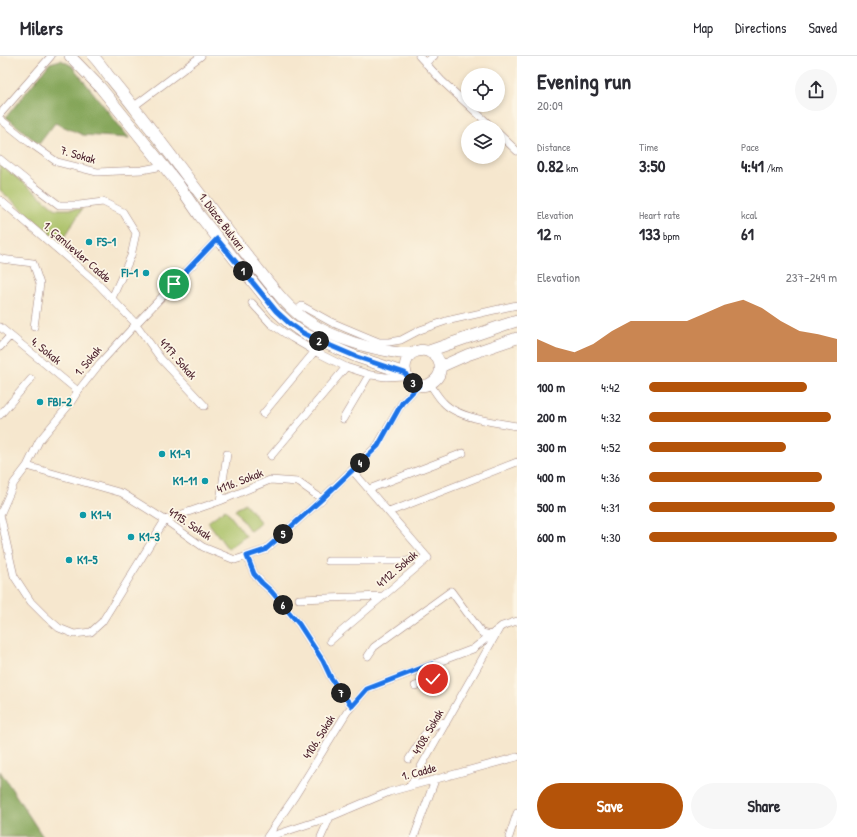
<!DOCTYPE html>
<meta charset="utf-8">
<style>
:root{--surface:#fff;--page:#f7f7f7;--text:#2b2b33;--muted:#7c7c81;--line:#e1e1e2;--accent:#b45309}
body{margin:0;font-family:"Patrick Hand",sans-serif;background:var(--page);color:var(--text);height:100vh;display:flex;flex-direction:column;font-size:15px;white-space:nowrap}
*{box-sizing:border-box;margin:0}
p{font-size:13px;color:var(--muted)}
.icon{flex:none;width:22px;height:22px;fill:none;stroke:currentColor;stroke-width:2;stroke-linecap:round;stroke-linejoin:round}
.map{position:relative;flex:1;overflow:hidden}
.sheet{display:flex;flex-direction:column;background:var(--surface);width:340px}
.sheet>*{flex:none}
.controls{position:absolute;left:461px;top:12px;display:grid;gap:8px}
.controls a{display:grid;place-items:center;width:44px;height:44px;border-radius:50%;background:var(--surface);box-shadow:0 2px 6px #0003;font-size:20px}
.pin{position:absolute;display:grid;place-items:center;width:34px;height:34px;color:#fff;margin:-17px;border:2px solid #fff;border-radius:50%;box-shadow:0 1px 4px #0007}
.km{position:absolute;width:20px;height:20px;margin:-10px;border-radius:50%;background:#222;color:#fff;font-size:11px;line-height:20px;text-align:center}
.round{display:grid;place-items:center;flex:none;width:42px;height:42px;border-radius:21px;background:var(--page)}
.summary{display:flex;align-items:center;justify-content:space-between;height:68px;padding:0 20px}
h1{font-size:22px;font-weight:800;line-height:30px}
.figures{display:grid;grid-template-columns:repeat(3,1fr);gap:6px;height:68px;padding:4px 20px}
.figures div{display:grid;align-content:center}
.figures b{font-size:17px;font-weight:800}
.figures small{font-size:11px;font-weight:400}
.figures p{font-size:11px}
.chart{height:112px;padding:8px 20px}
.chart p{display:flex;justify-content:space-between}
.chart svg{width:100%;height:72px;margin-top:4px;fill:var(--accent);opacity:.7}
.button{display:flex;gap:8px;margin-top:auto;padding:8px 20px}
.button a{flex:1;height:46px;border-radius:24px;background:var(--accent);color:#fff;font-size:16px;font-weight:800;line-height:46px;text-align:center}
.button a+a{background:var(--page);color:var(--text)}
ul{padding:0 20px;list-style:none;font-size:13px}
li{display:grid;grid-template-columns:64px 48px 1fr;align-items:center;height:30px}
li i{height:10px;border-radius:5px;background:var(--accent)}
header{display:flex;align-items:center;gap:24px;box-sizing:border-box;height:56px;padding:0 20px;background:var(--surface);border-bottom:1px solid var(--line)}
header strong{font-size:19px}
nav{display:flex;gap:22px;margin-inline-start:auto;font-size:14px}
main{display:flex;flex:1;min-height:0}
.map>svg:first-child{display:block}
.green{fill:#a7bf64;stroke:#786f48}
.forest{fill:#85a65a;stroke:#686242}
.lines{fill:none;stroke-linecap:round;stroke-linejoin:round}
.minor-casing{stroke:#a0837c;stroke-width:8}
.primary-casing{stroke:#a0837c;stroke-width:12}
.minor{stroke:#fff;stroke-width:7}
.primary{stroke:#fff;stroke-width:11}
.route-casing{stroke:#fff;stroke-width:8}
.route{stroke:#1a73e8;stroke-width:5}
.culture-dot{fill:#0f9aa8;stroke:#fcf5e5;stroke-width:1.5}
.labels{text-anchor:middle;stroke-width:3.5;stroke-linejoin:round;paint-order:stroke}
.street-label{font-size:12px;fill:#4a1f2b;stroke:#fcf5e5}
.culture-label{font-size:12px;font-weight:bold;fill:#0d838f;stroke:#fcf5e5;text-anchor:start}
</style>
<header>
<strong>Milers</strong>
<nav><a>Map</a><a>Directions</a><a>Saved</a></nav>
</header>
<main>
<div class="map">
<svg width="517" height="781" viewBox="0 0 517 781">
<rect width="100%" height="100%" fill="#fcf5e5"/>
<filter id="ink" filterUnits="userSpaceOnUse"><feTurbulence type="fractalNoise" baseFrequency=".025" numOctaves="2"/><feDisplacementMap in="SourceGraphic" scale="8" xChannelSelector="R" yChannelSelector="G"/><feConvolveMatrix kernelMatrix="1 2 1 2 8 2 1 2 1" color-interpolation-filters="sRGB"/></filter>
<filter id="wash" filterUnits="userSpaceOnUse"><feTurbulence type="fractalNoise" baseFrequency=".012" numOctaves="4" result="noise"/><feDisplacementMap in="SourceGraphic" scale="16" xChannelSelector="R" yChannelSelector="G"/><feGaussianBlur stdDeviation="0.9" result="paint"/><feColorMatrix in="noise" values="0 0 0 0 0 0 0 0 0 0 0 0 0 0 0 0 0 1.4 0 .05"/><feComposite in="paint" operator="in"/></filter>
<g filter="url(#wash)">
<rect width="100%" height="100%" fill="#f6e7ce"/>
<!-- green -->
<path class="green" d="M0 108 56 153H82L61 187 0 134Z
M245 447 261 467 250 475 235 454Z
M225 453 246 480 228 493 208 466Z"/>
<!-- forest -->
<path class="forest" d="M61 4 72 10 129 82 83 79 55 67 39 88 6 61 50 7Z
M0 715 43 781H0Z"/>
</g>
<g filter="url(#ink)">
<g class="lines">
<!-- minor casing -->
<g class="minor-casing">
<path id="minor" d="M419 0 442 25 492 71
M425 7 434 0
M133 51 201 0
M0 58 51 0
M0 63 30 87 57 106 97 116 142 114 163 110
M498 77 517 95
M0 103 31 128 59 149H79L103 146 123 156 136 177 131 200 112 242
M0 144 98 228 136 268 161 303 205 350H204
M0 202 1 203 33 207 40 228 34 271
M252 247 271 268 292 282 316 296 346 311 371 319 386 321 403 320H405
M295 256 302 250 331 266 369 282 379 286H389L401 284 420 274 446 265 517 249
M0 271 78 335
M0 291 10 280
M430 328C434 334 438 341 443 346 457 362 497 367 517 370
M263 358 315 295
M0 359 31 323
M343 363 369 319
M271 400 346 311
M27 410 122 437 165 464 203 491 235 504 265 494 322 443 377 390 402 347 419 329
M369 433 463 397
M220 445 227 398
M389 456 517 406
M0 458 14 520 31 546 46 561 59 572 74 578 91 576 102 566 165 464 220 445 270 424 298 426 322 443
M0 459 14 427 27 410 39 385 69 349 78 335 101 306 136 268 217 183
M247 500 254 518 262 527 271 535 299 568 323 605 331 622 342 638 352 650
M328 505H406L428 502
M299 543 383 540
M330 585 428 502 352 414
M368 600 374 591 451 535 482 577 490 579
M415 630 432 624C437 620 434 614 432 608
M409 703 424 679 430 673 440 666 446 667
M410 730 499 573
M267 781 295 740 347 656 367 633 473 593 502 570 517 565
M269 781 330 761 389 736 517 701
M321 781 330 761
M414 781 435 724
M509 781 517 757"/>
</g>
<!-- primary casing -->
<g class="primary-casing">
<path id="primary" d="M70 0 100 31 178 128 200 160 276 255 289 267 303 277 317 284 357 301 405 317
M93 0C98 5 103 12 108 19 117 30 127 42 136 54 175 103 211 154 250 203 268 225 285 251 309 266 335 283 370 293 400 297 404 297 409 298 412 297 414 297 416 295 418 295 421 294 426 294 429 296 442 301 444 317 434 325 417 340 393 316 412 297
M429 295 504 269 517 265
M440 311 467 299 517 282"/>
</g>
<!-- minor -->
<use href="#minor" class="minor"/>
<!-- primary -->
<use href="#primary" class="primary"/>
</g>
</g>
<g class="lines" filter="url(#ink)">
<!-- route casing -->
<g class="route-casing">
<path id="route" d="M174 228 217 183 276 255 289 267 303 277 317 284 357 301 405 317 410 325 419 329 402 347 378 390 322 443 265 494 247 500 254 518 262 527 271 535 299 568 323 605 331 622 342 638 352 650 367 633 432 608 435 618 433 623"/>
</g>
<!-- route -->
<use href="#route" class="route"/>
</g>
<!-- markers -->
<g class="culture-dot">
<circle cx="89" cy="186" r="4"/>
<circle cx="146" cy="217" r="4"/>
<circle cx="40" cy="346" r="4"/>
<circle cx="162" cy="398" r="4"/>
<circle cx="205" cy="425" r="4"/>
<circle cx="83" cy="459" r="4"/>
<circle cx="131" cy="481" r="4"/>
<circle cx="69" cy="504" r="4"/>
</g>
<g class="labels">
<!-- street labels -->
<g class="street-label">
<text transform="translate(78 99) rotate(16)" y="4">7. Sokak</text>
<text transform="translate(222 166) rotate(53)" y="4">1. Düzce Bulvarı</text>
<text transform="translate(77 196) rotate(41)" y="4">1. Çamlıevler Cadde</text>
<text transform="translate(46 295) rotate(39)" y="4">4. Sokak</text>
<text transform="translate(178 303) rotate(49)" y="4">4117. Sokak</text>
<text transform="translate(88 305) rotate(-50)" y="4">1. Sokak</text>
<text transform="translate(240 425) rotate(-21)" y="4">4116. Sokak</text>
<text transform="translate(190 468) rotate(33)" y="4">4115. Sokak</text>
<text transform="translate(397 513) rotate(-41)" y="4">4112. Sokak</text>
<text transform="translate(428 676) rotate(-60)" y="4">4108. Sokak</text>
<text transform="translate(319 681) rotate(-58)" y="4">4106. Sokak</text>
<text transform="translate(419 716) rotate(-15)" y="4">1. Cadde</text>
</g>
<!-- culture labels -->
<g class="culture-label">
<text x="97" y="190">FS-1</text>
<text x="138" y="221" text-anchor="end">FI-1</text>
<text x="48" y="350">FBI-2</text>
<text x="170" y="402">K1-9</text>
<text x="197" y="429" text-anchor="end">K1-11</text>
<text x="91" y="463">K1-4</text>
<text x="139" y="485">K1-3</text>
<text x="77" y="508">K1-5</text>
</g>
</g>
</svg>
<div class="controls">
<a><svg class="icon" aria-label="locate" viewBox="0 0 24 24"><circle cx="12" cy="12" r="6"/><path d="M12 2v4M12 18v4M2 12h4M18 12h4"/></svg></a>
<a><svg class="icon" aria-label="layers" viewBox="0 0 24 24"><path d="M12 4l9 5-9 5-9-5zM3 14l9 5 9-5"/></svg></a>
</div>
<div class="pin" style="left:174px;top:228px;background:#1e9e55"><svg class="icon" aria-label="arrive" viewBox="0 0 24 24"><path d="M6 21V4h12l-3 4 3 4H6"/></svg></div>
<div class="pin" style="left:433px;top:623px;background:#d93025"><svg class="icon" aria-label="check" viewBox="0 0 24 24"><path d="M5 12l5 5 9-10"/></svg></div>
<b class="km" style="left:243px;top:215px">1</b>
<b class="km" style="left:319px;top:285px">2</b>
<b class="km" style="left:413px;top:327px">3</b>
<b class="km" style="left:360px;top:407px">4</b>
<b class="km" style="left:283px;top:478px">5</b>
<b class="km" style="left:283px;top:549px">6</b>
<b class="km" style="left:341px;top:637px">7</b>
</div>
<section class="sheet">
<div class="summary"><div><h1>Evening run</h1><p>20:09</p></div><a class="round"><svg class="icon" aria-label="share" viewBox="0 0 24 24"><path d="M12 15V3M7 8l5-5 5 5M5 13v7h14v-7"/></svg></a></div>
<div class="figures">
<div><p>Distance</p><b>0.82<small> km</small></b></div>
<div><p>Time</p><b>3:50</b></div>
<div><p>Pace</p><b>4:41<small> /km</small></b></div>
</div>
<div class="figures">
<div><p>Elevation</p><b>12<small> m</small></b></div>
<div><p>Heart rate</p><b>133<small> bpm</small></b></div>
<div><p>kcal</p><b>61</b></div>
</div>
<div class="chart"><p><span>Elevation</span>237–249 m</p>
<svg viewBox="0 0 160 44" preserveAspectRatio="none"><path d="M0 44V30L10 35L20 38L30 33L40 25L50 19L60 19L70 19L80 19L90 14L100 9L110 6L120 11L130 19L140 25L150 27L160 30V44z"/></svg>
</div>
<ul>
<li><b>100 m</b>4:42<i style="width:84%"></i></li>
<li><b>200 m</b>4:32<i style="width:97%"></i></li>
<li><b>300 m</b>4:52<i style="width:73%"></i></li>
<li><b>400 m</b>4:36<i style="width:92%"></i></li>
<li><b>500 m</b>4:31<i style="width:99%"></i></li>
<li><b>600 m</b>4:30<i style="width:100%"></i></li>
</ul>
<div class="button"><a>Save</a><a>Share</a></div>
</section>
</main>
